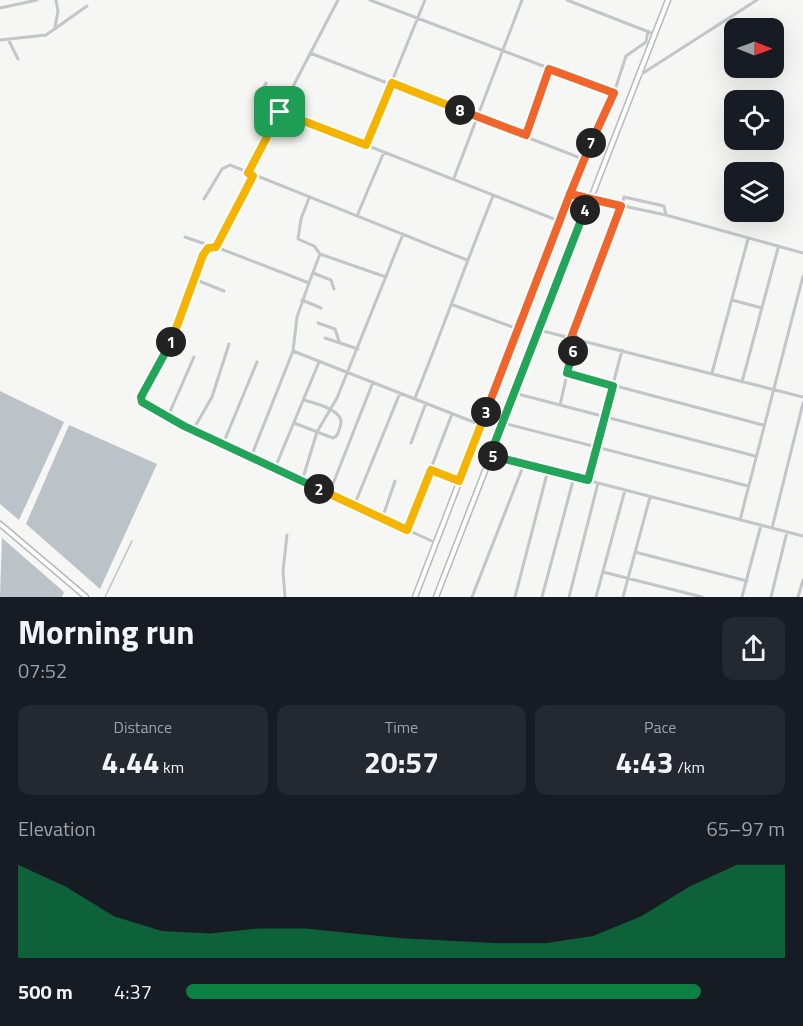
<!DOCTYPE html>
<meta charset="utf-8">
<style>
:root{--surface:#171b24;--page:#242831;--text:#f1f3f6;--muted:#9ea1a6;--accent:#0b8043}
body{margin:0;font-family:"Titillium Web",sans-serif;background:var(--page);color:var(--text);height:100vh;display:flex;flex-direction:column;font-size:22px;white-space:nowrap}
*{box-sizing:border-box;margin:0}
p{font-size:20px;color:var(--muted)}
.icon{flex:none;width:33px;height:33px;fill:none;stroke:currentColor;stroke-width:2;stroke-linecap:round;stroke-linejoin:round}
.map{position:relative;height:597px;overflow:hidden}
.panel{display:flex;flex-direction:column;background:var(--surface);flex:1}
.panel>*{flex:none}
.needle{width:39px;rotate:91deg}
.buttons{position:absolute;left:724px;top:18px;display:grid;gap:12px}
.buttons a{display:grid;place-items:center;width:60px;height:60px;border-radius:12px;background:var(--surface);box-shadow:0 6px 24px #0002;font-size:30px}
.pin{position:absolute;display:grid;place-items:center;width:51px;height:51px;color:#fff;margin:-26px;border-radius:12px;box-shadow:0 3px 9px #0006}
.km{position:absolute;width:30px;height:30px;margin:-15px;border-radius:50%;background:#222;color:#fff;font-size:16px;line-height:30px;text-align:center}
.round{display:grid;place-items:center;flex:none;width:63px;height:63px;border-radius:12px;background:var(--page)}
.overview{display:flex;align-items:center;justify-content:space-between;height:102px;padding:0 18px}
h1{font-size:33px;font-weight:700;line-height:45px}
.figures{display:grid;grid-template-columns:repeat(3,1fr);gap:9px;height:102px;padding:6px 18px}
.figures div{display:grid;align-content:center;border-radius:12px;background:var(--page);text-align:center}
.figures b{font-size:30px;font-weight:700}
.figures small{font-size:16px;font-weight:400}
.figures p{font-size:16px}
.chart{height:168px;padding:12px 18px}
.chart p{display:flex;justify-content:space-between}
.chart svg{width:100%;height:108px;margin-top:6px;fill:var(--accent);opacity:.7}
ul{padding:0 18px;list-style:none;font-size:20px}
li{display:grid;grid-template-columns:96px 72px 1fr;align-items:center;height:45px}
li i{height:15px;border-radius:8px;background:var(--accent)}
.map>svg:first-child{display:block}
.water{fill:#bbc3c9}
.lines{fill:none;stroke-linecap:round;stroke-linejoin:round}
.stream{stroke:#bbc3c9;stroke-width:1.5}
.secondary-casing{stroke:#b5b9bd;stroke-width:7}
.minor{stroke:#c2c5c9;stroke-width:3}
.secondary{stroke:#fff;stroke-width:4}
.split-1-casing{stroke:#fff;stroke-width:12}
.split-2-casing{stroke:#fff;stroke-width:12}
.split-3-casing{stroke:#fff;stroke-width:12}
.split-4-casing{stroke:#fff;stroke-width:12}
.split-5-casing{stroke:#fff;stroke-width:12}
.split-6-casing{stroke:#fff;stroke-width:12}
.split-7-casing{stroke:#fff;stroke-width:12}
.split-8-casing{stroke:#fff;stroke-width:12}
.split-9-casing{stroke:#fff;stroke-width:12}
.split-1{stroke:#f5b400;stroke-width:8}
.split-2{stroke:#22a559;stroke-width:8}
.split-3{stroke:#f5b400;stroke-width:8}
.split-4{stroke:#f0652b;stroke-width:8}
.split-5{stroke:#22a559;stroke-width:8}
.split-6{stroke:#22a559;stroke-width:8}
.split-7{stroke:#f0652b;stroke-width:8}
.split-8{stroke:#f0652b;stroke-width:8}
.split-9{stroke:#f5b400;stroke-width:8}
</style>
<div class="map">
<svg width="803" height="597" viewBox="0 0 803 597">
<rect width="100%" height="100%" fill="#f6f7f4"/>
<!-- water -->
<path class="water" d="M0 391 64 422 19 520 0 504Z
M69 425 157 464 100 589 26 524Z
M2 538 64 592 62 597H0Z"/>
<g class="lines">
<!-- stream -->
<path class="stream" d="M105 597 132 541"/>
<!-- secondary casing -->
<g class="secondary-casing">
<path id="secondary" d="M0 524 86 597
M415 597 570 194 590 199
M436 597 668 0"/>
</g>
<!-- minor -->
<path class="minor" d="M370 0 614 93
M567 0 654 34
M0 8 37 0
M55 27 58 11 56 0
M8 39 18 59
M0 40 46 35 87 6
M310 53 583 159
M640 75 757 0
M266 83 259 98 264 105 559 221
M526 135 549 69
M366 145 425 0
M248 173 338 0
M454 178 522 0
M570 194 614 93 626 56 646 42 648 31
M309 198 301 219 298 239 314 246 320 254 386 277
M204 199 222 169 230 165 467 260
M590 199 666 215 803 253
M357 216 384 152
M185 237 211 246
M216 247 253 176
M313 273 331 280 334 289
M194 279 224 291
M302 300 321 308
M732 300 762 308
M453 305 518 329
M318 323 335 329 339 341
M539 330 803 397
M325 338 358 349
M571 338 611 237 624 197 664 206 666 215
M293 351 481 425
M194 357 169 414 171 420 436 543
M567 373 763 425
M712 373 748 239
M742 382 778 248
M514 393 755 456
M415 398C442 331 466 263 493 196
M560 405 575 339
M169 417 142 402 141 397 170 346 203 255 208 248 216 247 309 283 320 254
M294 423 333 438C338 436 338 433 340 427 347 410 316 404 304 400
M503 423 748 486
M193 430 212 397 229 344
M411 443 426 403
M223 444 257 362
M490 455 803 536
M251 457 293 351 297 317 309 283
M275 468 319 362
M431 470 459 481
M588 480 622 350
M302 481 317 432 337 398 403 234
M329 494 373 382
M354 506 400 393
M382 519 395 481
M740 520 803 276
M772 528 803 403
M407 530 452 414
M635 552 747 581
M603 572 702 597
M285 597 283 571 287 535
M472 597 524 464
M515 597 548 470
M542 597 574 477
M569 597 598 483
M596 597 625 490
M623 597 650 497
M742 597 761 525
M771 597 787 532
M798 597 803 580"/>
<!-- secondary -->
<use href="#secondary" class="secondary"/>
</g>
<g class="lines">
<!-- split-1 casing -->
<g class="split-1-casing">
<path id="split-1" d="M171 342 203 255 208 248 216 247 253 176 248 173 280 112"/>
</g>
<!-- split-2 casing -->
<g class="split-2-casing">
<path id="split-2" d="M171 342 141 397 142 402 184 426 319 489"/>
</g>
<!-- split-3 casing -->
<g class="split-3-casing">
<path id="split-3" d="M319 489 407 530 431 470 459 481 486 412"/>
</g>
<!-- split-4 casing -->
<g class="split-4-casing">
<path id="split-4" d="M486 412 570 194 590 199 585 210"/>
</g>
<!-- split-5 casing -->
<g class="split-5-casing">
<path id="split-5" d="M493 456 490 455 585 210"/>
</g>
<!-- split-6 casing -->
<g class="split-6-casing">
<path id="split-6" d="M493 456 588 480 613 386 567 373 573 351"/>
</g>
<!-- split-7 casing -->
<g class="split-7-casing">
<path id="split-7" d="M573 351 575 339 571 338 621 206 570 194 591 143"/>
</g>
<!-- split-8 casing -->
<g class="split-8-casing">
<path id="split-8" d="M460 110 526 135 549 69 614 93 591 143"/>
</g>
<!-- split-9 casing -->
<g class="split-9-casing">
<path id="split-9" d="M280 112 366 145 392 83 460 110"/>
</g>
<!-- split-1 -->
<use href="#split-1" class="split-1"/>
<!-- split-2 -->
<use href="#split-2" class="split-2"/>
<!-- split-3 -->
<use href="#split-3" class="split-3"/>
<!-- split-4 -->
<use href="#split-4" class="split-4"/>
<!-- split-5 -->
<use href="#split-5" class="split-5"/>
<!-- split-6 -->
<use href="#split-6" class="split-6"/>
<!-- split-7 -->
<use href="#split-7" class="split-7"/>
<!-- split-8 -->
<use href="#split-8" class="split-8"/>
<!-- split-9 -->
<use href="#split-9" class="split-9"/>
</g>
</svg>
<div class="buttons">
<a><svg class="needle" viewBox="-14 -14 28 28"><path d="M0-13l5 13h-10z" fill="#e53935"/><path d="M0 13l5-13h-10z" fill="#9ea1a6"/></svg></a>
<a><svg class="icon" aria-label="locate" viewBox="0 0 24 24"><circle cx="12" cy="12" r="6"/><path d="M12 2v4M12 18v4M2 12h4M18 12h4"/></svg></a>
<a><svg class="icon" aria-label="layers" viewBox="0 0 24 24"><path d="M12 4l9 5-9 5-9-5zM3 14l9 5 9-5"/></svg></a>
</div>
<div class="pin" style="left:280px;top:112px;background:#1e9e55"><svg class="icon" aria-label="arrive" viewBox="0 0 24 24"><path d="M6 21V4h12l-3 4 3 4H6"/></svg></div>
<b class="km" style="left:171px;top:342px">1</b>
<b class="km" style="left:319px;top:489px">2</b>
<b class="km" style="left:486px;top:412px">3</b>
<b class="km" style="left:585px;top:210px">4</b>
<b class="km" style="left:493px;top:456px">5</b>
<b class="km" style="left:573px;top:351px">6</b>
<b class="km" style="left:591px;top:143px">7</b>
<b class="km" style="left:460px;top:110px">8</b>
</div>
<section class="panel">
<div class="overview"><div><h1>Morning run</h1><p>07:52</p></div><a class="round"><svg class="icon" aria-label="share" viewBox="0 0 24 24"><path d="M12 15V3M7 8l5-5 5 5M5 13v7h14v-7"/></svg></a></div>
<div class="figures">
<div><p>Distance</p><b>4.44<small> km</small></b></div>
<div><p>Time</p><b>20:57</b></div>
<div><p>Pace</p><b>4:43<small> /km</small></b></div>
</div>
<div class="chart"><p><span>Elevation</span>65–97 m</p>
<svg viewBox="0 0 160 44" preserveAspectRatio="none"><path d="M0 44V6L10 15L20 27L30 33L40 34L50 32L60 32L70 34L80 36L90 37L100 38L110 38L120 35L130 27L140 15L150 6L160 6V44z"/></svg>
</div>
<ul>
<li><b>500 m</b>4:37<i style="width:86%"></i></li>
</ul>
</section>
